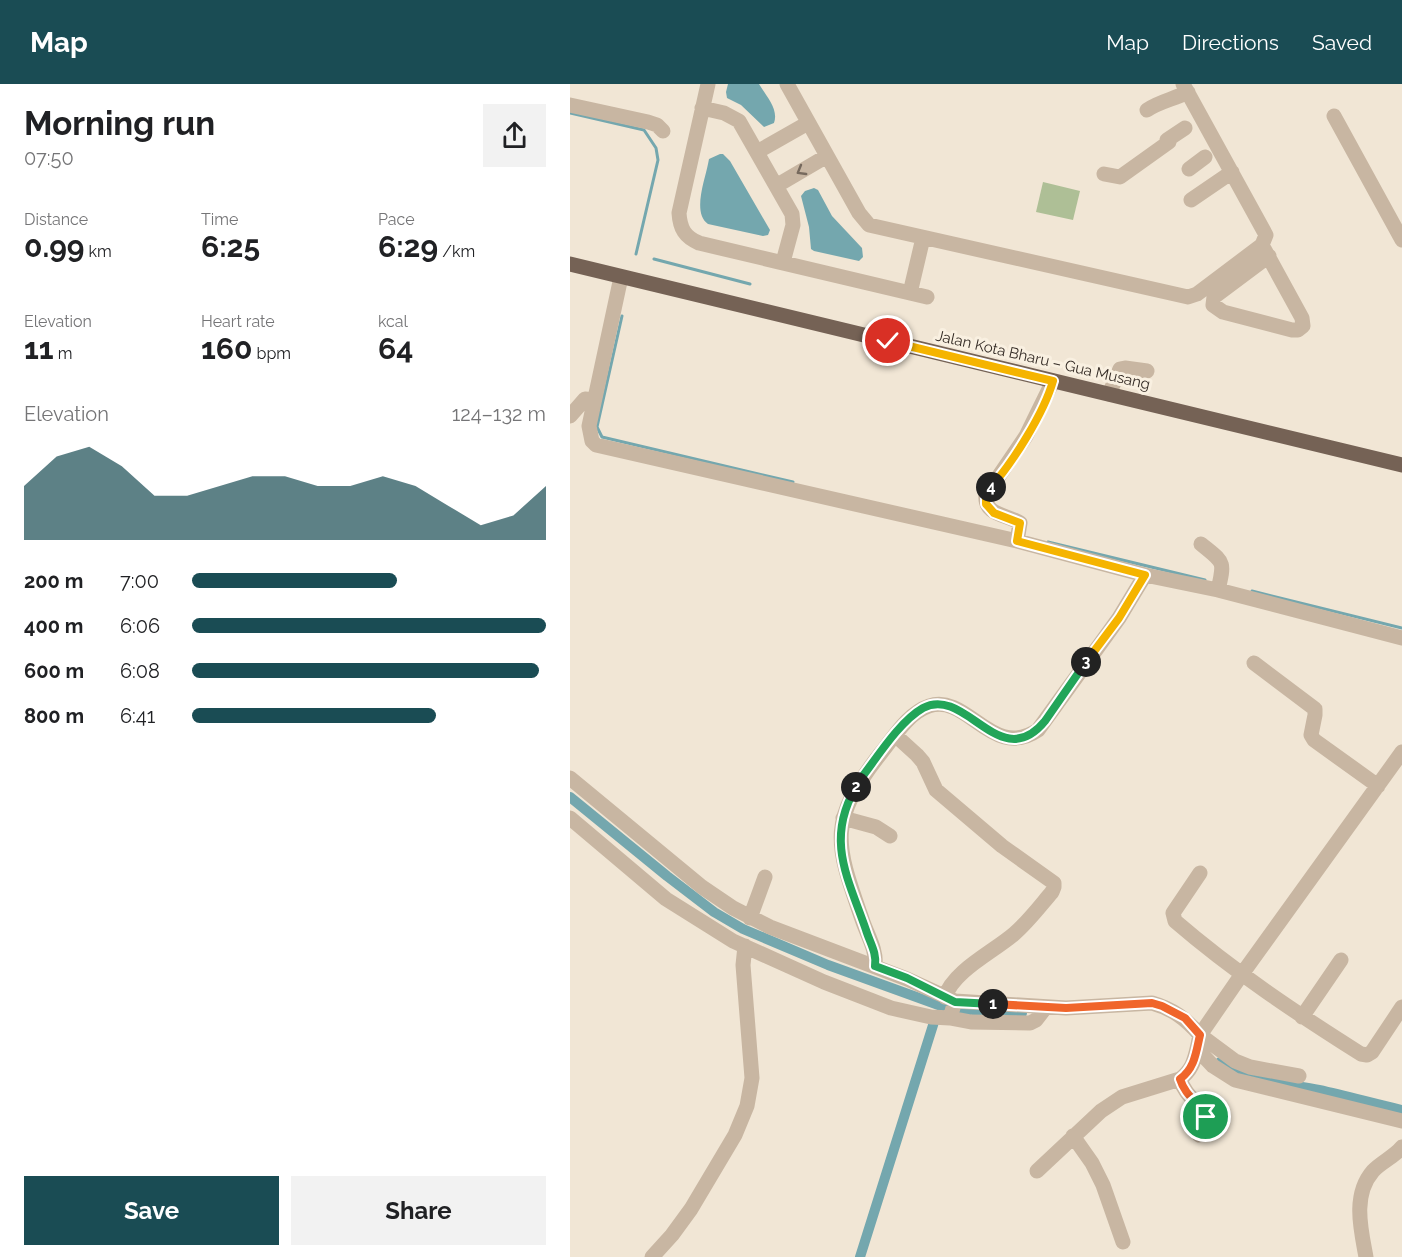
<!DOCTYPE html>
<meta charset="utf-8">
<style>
:root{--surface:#fff;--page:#f2f2f2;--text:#202124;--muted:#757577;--accent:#1a4c54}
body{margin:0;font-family:Raleway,sans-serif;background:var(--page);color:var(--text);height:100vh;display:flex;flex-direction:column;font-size:22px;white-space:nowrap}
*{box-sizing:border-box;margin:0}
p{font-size:20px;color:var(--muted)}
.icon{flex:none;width:33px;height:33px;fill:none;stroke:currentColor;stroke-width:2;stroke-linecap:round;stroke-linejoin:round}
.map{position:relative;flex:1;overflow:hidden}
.panel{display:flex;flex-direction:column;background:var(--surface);width:570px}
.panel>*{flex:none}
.pin{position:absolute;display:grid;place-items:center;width:51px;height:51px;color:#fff;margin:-26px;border:3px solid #fff;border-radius:50%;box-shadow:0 2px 6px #0007}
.km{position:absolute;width:30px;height:30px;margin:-15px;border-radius:50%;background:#222;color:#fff;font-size:16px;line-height:30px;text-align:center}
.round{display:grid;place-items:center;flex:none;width:63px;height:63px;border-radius:0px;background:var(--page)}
.head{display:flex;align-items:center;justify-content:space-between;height:102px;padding:0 24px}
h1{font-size:33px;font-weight:700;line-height:45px}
.metrics{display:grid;grid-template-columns:repeat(3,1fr);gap:9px;height:102px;padding:6px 24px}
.metrics div{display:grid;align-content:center}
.metrics b{font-size:30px;font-weight:700}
.metrics small{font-size:16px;font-weight:400}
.metrics p{font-size:16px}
.chart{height:168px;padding:12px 24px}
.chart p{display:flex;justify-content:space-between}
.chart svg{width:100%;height:108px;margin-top:6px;fill:var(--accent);opacity:.7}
.cta{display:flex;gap:12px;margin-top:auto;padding:12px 24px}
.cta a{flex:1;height:69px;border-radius:0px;background:var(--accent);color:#fff;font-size:24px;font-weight:700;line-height:69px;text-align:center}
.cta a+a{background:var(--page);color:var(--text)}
ul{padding:0 24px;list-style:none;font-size:20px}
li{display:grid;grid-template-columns:96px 72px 1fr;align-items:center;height:45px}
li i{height:15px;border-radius:8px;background:var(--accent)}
header{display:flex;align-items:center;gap:36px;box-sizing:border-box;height:84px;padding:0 30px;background:var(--accent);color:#fff}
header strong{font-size:28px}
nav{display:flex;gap:33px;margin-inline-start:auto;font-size:21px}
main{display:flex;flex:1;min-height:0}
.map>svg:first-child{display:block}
.pitch{fill:#aebf96}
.water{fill:#74a7ae}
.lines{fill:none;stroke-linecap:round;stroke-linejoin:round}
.stream{stroke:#74a7ae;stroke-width:3}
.canal{stroke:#74a7ae;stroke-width:10}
.minor{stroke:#c8b6a2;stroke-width:15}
.major{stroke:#756255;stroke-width:15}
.oneway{stroke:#76695d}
.split-1-casing{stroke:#fff;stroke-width:12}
.split-2-casing{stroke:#fff;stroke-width:12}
.split-3-casing{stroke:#fff;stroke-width:12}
.split-4-casing{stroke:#fff;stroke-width:12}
.split-5-casing{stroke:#fff;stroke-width:12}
.split-1{stroke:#f0652b;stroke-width:8}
.split-2{stroke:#22a559;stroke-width:8}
.split-3{stroke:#22a559;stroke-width:8}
.split-4{stroke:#f5b400;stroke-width:8}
.split-5{stroke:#f5b400;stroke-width:8}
.labels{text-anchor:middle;stroke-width:6;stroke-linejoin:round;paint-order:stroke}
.street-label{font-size:15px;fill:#332a24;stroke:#f9f0e1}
</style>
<header>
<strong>Map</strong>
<nav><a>Map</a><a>Directions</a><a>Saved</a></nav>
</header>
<main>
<section class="panel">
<div class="head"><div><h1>Morning run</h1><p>07:50</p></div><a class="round"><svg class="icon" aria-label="share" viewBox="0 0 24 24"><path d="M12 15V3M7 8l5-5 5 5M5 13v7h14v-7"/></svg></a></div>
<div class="metrics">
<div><p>Distance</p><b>0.99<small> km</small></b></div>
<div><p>Time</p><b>6:25</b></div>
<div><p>Pace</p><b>6:29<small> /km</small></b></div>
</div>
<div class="metrics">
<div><p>Elevation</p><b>11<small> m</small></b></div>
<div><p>Heart rate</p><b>160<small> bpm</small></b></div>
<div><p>kcal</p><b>64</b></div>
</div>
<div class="chart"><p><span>Elevation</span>124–132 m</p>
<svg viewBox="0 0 160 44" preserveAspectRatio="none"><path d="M0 44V22L10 10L20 6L30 14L40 26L50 26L60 22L70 18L80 18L90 22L100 22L110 18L120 22L130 30L140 38L150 34L160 22V44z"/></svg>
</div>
<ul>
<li><b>200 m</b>7:00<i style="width:58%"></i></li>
<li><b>400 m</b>6:06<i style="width:100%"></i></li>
<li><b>600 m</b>6:08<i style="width:98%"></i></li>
<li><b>800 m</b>6:41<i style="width:69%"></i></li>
</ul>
<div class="cta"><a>Save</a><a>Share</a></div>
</section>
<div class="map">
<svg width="832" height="1173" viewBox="0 0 832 1173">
<rect width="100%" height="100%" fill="#f1e6d5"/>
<!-- pitch -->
<path class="pitch" d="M473 98 510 107 503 136 466 128Z"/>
<!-- water -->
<path class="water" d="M158 0H189C196 12 209 25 204 39L194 43 171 21 157 14 156 8Z
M150 70H153L160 77 200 146 198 151 193 152 138 140C122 129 135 96 138 80L139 75Z
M244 104 248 106 262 132 292 164 293 173 289 177 244 167 241 165 239 143 231 112 235 107Z"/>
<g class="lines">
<!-- stream -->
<path class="stream" d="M0 29 74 46 86 64 88 76 66 170
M84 175 180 200
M52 232 27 343 32 353 223 398
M478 458 635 496
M682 507 832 544"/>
<!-- canal -->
<path class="canal" d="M0 713 97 792 144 828 173 845 258 881 374 923
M389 927 452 929
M650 978C681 997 715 999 749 1006 777 1012 805 1020 832 1026
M290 1173 364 938"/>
<!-- minor -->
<path class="minor" d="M138 0 109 129C110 145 115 153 129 159L357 213
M217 0 289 129 299 141 618 213 627 210 692 161 696 151 613 0
M0 21 78 38 87 41 93 47
M132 24 154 29 169 37 222 130 223 141 213 178
M577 26C588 18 604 15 618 8
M764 32 832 156
M597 56 615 44
M187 68 238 39
M619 85 635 73
M534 90 550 93 599 58
M206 102 257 72
M621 116 662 88
M692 161 732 234 733 242 728 246H722L653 228 643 221 644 213 699 172
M51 193 19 342 22 357 26 361 447 457 575 491 648 506 832 554
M340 209 353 154
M539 310 550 285 555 284 577 287
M0 332 15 315 24 316
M447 457 450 439C437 430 414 432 416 411L456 352 483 297
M631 460C654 479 655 476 648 506
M684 579 745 625V631L741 651 744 656 808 702
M325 651 347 671 353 678 366 706 432 762 484 799V803L482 808C470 822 458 838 444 850 423 868 383 887 375 913
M0 694 132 803 163 824 200 843 337 895 385 917
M0 734 96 815 163 857 254 898 321 924 361 933 380 934 385 917 496 924 582 919C603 925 616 935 630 951L627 965 643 982 665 996 832 1037
M273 734 306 743 320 752
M630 789 603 829 605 837C663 887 726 929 791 970L797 971 802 968 832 923
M180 834 195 793
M305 882C307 867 298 852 293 838 266 760 256 739 311 669 324 653 338 629 359 622 398 609 422 677 468 646L549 534 575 491
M732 933 771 876
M380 934 401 938 460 939 466 936 476 923
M729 992 680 983 665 977 630 951 672 890 832 668
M610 995C616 1014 630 1018 636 1033L629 1051
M503 1052 522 1079 533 1101 553 1158
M467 1087 531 1027 552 1013 610 995C621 987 624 978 627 965
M82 1173 102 1151 121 1125 165 1051 177 1022 182 994 173 881 175 862
M796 1173C791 1146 782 1111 803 1087 811 1078 824 1073 832 1063"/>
<!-- major -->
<path class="major" d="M0 180 832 381"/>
</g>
<!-- one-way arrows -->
<defs><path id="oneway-chevron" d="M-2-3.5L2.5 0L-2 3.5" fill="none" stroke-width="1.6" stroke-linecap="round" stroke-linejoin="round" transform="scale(1.5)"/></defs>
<use class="oneway" href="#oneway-chevron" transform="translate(231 87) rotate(150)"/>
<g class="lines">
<!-- split-1 casing -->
<g class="split-1-casing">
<path id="split-1" d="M423 920 496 924 582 919 592 922 615 934 630 951C626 968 625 984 610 995 616 1014 630 1018 636 1033"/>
</g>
<!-- split-2 casing -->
<g class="split-2-casing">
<path id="split-2" d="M286 703C255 756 278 794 296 846 300 859 307 869 305 882L337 894 385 918 423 920"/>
</g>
<!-- split-3 casing -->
<g class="split-3-casing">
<path id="split-3" d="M286 703 292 693C308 672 330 637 353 624 396 601 430 692 475 637L516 578"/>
</g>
<!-- split-4 casing -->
<g class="split-4-casing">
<path id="split-4" d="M421 403 416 411V420L424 429 450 439 447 457 575 491 549 534 516 578"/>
</g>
<!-- split-5 casing -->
<g class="split-5-casing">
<path id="split-5" d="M318 257 483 297C474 329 443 378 421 403"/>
</g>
<!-- split-1 -->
<use href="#split-1" class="split-1"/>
<!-- split-2 -->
<use href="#split-2" class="split-2"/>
<!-- split-3 -->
<use href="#split-3" class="split-3"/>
<!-- split-4 -->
<use href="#split-4" class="split-4"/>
<!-- split-5 -->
<use href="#split-5" class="split-5"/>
</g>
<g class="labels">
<!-- street labels -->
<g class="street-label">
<text transform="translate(473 276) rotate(13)" y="5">Jalan Kota Bharu – Gua Musang</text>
</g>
</g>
</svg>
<div class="pin" style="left:636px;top:1033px;background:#1e9e55"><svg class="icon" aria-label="arrive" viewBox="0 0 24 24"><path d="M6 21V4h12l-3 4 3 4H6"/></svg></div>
<div class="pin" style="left:318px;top:257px;background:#d93025"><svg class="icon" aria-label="check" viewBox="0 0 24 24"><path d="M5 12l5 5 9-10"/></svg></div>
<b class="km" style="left:423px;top:920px">1</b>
<b class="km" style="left:286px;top:703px">2</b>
<b class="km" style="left:516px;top:578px">3</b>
<b class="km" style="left:421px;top:403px">4</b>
</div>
</main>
